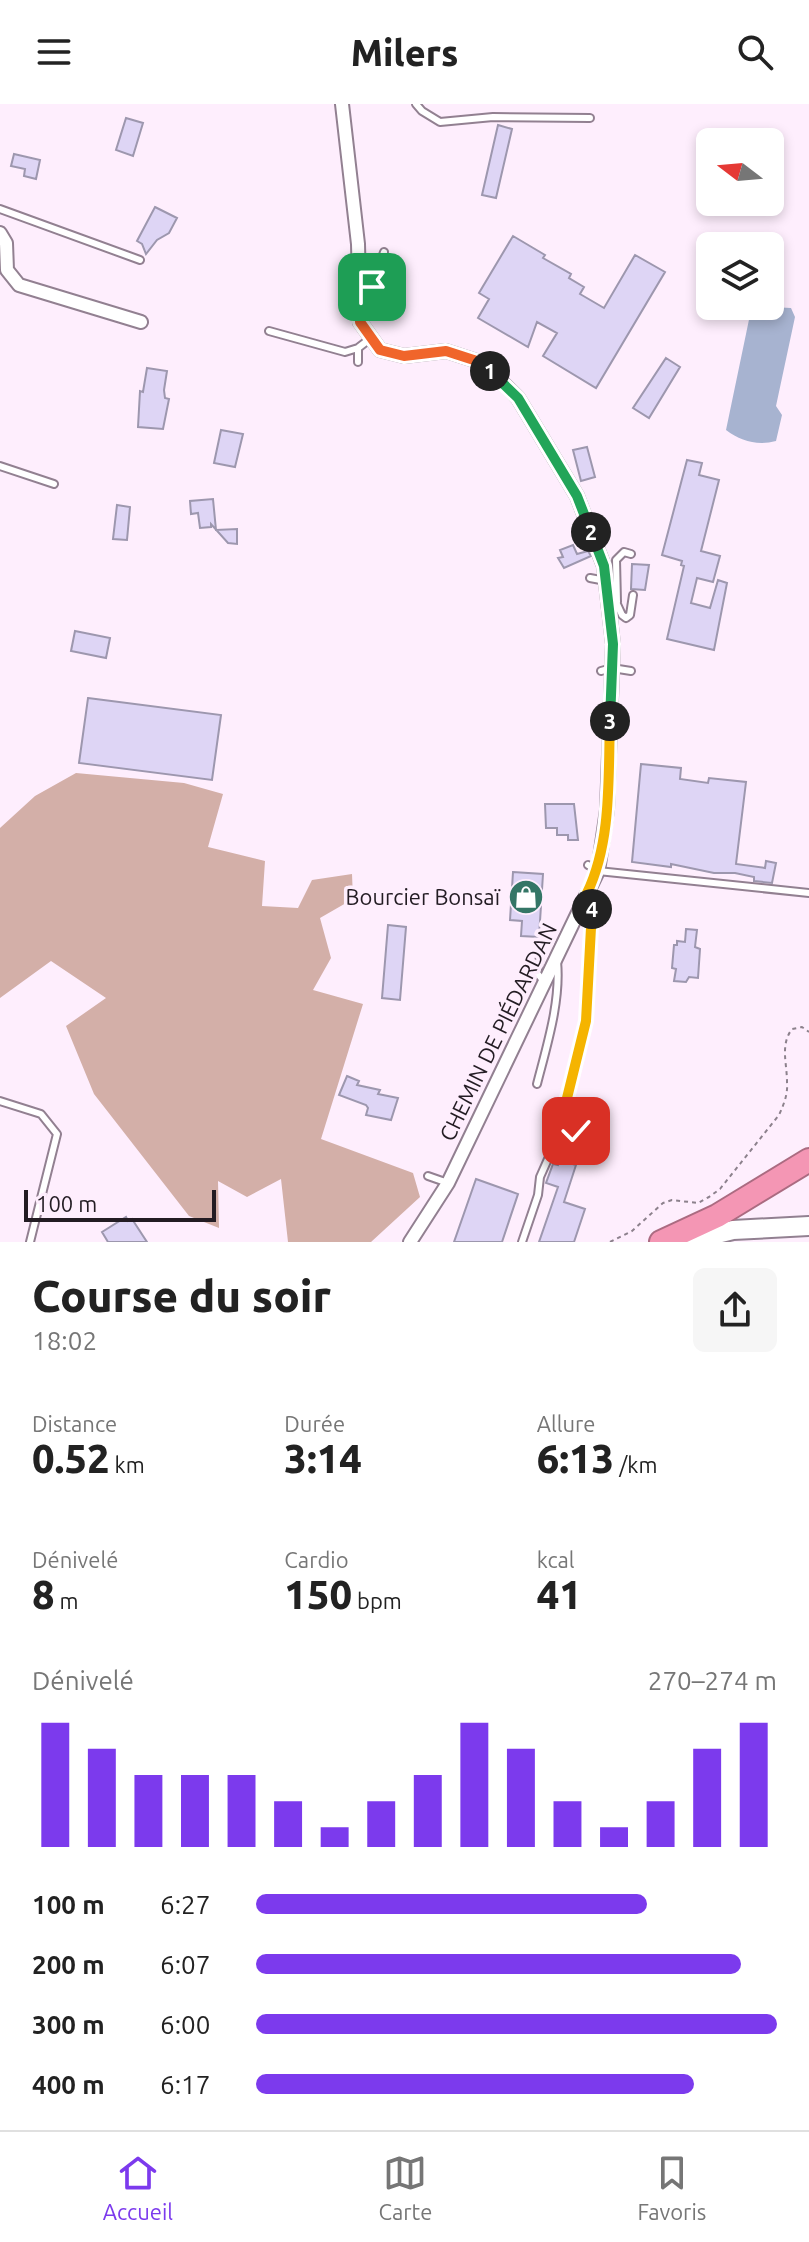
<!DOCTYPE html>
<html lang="fr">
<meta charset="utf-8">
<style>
:root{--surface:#fff;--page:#f6f6f6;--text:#222;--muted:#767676;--line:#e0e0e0;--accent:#7c3aed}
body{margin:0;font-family:Ubuntu,sans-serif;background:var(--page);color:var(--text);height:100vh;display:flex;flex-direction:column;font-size:30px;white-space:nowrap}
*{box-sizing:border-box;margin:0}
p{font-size:26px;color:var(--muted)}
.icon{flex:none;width:44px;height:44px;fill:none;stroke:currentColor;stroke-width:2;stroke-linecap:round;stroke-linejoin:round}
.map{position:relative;height:1138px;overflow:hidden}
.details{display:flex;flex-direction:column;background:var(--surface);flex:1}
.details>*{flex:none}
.needle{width:52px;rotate:286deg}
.fabs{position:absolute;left:696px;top:24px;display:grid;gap:16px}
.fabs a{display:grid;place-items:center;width:88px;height:88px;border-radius:12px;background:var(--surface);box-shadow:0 4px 12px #0003;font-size:40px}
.scale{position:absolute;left:24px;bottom:20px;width:192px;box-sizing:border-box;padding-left:8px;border:4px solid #231c23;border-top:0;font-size:22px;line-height:28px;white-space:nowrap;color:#231c23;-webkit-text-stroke:6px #feeefd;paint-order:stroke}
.pin{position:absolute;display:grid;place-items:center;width:68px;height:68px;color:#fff;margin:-34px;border-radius:16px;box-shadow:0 4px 12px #0006}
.km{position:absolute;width:40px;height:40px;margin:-20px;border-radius:50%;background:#222;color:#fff;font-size:22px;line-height:40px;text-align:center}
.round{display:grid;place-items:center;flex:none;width:84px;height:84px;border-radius:12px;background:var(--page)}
.head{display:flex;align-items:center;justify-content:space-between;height:136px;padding:0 32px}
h1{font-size:44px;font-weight:800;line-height:60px}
.metrics{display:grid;grid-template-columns:repeat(3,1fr);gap:12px;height:136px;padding:8px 32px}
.metrics div{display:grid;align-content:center}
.metrics b{font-size:40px;font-weight:800}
.metrics small{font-size:22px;font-weight:400}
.metrics p{font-size:22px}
.chart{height:224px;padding:16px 32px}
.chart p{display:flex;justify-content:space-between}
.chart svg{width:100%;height:144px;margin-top:8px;stroke:var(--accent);stroke-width:6}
ul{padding:0 32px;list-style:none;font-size:26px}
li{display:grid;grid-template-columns:128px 96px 1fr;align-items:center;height:60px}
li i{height:20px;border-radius:10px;background:var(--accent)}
header{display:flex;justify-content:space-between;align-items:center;height:104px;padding:0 32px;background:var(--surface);font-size:36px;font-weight:800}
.menu{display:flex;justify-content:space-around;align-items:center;height:112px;border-top:2px solid var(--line);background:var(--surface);font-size:22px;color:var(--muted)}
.menu a{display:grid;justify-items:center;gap:4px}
.menu .selected{color:var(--accent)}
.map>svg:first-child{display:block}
.forest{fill:#d3afa8}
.water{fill:#a7b3d0}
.building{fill:#ded5f5;stroke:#9d97ae;stroke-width:2}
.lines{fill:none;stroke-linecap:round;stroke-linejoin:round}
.service-casing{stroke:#928091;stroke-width:10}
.minor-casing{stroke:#928091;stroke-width:16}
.secondary-casing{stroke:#928091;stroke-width:22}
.motorway-casing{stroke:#ab6b81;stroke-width:26}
.path{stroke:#8c818c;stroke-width:2;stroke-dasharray:4 4;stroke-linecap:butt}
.service{stroke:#fff;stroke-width:6}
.minor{stroke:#fff;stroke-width:12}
.secondary{stroke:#fff;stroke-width:18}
.motorway{stroke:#f496b4;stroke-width:22}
.split-1-casing{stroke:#fff;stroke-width:16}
.split-2-casing{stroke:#fff;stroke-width:16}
.split-3-casing{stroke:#fff;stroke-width:16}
.split-4-casing{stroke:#fff;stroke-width:16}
.split-5-casing{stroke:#fff;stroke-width:16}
.split-1{stroke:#f0652b;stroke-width:10}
.split-2{stroke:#22a559;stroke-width:10}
.split-3{stroke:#22a559;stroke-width:10}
.split-4{stroke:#f5b400;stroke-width:10}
.split-5{stroke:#f5b400;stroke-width:10}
.labels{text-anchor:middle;stroke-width:7;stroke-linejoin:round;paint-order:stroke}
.poi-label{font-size:22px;fill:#231c23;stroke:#feeefd;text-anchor:end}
.street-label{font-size:22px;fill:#231c23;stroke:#feeefd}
</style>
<header><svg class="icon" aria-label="menu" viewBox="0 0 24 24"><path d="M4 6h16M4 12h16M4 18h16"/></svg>Milers<svg class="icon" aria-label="search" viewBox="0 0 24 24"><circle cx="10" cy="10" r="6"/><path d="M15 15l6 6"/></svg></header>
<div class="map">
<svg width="809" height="1138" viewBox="0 0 809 1138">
<rect width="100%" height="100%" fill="#feeefd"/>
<!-- forest -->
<path class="forest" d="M76 669 184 679 223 690 208 743 265 757 262 802 298 804 312 776 352 770 353 795 320 814 331 854 313 886 363 900 321 1035 413 1069 420 1093 371 1138H288L281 1075 247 1093 218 1077 219 1124 189 1112 94 990 66 922 106 894 51 857 0 894V724L35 692Z"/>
<!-- water -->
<path class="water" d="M755 202 791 204 795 213 776 302 782 311 776 337C757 342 741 337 726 326L751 206Z"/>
<!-- building -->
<path class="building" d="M126 14 143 19 133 52 116 46Z
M498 21 512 25 496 94 482 91Z
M14 50 40 56 36 75 24 72 25 65 11 62Z
M155 103 177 114 169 129 157 136 146 150 142 140 137 137Z
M513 132 545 151 543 154 571 170 569 174 584 183 580 190 604 204 635 151 665 168 596 284 543 252 557 229 537 218 528 243 478 214 489 195 479 189Z
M666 254 680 263 649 314 633 304Z
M147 264 167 267 164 286 165 294 169 295 163 325 138 323 140 287 143 288Z
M221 326 243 330 235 363 214 359Z
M587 343 595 373 581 377 573 346Z
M687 356 702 359 699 371 719 376 701 447 720 452 713 478 697 474 691 499 710 504 718 476 727 479 714 546 667 535 684 462 681 461 682 457 662 451Z
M213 395 216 426 237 425V440L228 439 211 420V423L200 424 198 409 191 410 190 397Z
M117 401 130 403 127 436 113 435Z
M573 441 577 450 588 447 591 452 564 464 558 454 563 453 560 446Z
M632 460 649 461 645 486 631 485Z
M75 527 110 534 106 554 71 547Z
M88 594 221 611 212 676 79 659Z
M641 660 681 664 680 675 708 679 709 674 746 678 736 760 765 764 766 757 776 759 772 779 754 777V773L735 769H714L671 760V763L632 758Z
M545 700H574L578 736H568V731H557V724H546Z
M513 768 543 770 539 833 521 832 522 817 510 816Z
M388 821 406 823 400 896 382 894Z
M686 825 697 826 695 843 700 845 698 874 689 873 686 878 674 877 676 865 672 864 674 841H677V837L685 838Z
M347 972 359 977 357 981 380 986 378 990 398 994 391 1016 366 1011 368 1004 366 1001 339 991Z
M559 1056 576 1061 564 1098 585 1105 574 1138H539L558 1083 546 1079 553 1060 558 1061Z
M476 1075 518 1090 502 1138H454Z
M126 1113 128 1117 132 1115 147 1138H108L102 1128Z"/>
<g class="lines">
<!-- service casing -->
<g class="service-casing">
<path id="service" d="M416 0 422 7 440 18 493 13 590 14
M0 105 140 156
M360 192 372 183 384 148
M269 227 345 248 358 244 371 234
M358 258V244
M0 362 54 380
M590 474 606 477
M616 498 622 511 626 514 630 511 633 491
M617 498 616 456 624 448 631 450
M601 567 612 564 631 567
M588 761 598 767 809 789
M540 853 537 869 545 879
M537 980C547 941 561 897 557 857
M567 994C575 1013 577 1026 574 1047
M0 997 41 1010 57 1030 30 1138
M428 1072 448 1079
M522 1138 538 1091 540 1073 556 1037 586 917 592 804 588 792"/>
</g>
<!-- minor casing -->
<g class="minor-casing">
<path id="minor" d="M342 0 358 140 360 218 380 246 404 252 446 247 483 259 518 294 577 392 604 462 613 540 607 706 598 767 448 1079 410 1138
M0 129 6 139 7 166 19 181 141 218"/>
</g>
<!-- secondary casing -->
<g class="secondary-casing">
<path id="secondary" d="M685 1138 733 1126 809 1122"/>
</g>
<!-- motorway casing -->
<g class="motorway-casing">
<path id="motorway" d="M661 1138 717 1112 809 1056"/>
</g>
<!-- path -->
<path class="path" d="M610 1138 632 1127 663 1099 672 1096 698 1099 709 1093 720 1085 779 1011C784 1000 788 990 787 978 787 959 780 941 792 925L802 923 809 928"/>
<!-- service -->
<use href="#service" class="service"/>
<!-- minor -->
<use href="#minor" class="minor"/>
<!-- secondary -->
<use href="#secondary" class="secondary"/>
<!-- motorway -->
<use href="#motorway" class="motorway"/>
</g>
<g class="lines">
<!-- split-1 casing -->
<g class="split-1-casing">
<path id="split-1" d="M372 183 360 192V218L380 246 404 252 446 247 483 259 490 267"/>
</g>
<!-- split-2 casing -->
<g class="split-2-casing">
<path id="split-2" d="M490 267 518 294 577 392 591 428"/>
</g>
<!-- split-3 casing -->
<g class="split-3-casing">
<path id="split-3" d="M591 428 604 462 613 540 610 617"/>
</g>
<!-- split-4 casing -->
<g class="split-4-casing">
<path id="split-4" d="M592 805 587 789C612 737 608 673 610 617"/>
</g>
<!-- split-5 casing -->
<g class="split-5-casing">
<path id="split-5" d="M576 1027 575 1013 567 994 586 917 592 805"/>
</g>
<!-- split-1 -->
<use href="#split-1" class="split-1"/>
<!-- split-2 -->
<use href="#split-2" class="split-2"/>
<!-- split-3 -->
<use href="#split-3" class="split-3"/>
<!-- split-4 -->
<use href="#split-4" class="split-4"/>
<!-- split-5 -->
<use href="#split-5" class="split-5"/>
</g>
<!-- icons -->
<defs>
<g id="shop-disc" transform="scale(1.8)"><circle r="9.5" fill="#347666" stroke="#feeefd"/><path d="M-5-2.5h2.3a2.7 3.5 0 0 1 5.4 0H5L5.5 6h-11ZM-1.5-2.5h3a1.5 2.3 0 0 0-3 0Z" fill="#fff"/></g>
</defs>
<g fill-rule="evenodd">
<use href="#shop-disc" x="526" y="793"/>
</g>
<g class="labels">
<!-- poi labels -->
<g class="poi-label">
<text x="500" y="801">Bourcier Bonsaï</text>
</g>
<!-- street labels -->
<g class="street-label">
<text transform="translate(498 928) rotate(-64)" y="8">CHEMIN DE PIÉDARDAN</text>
</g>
</g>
</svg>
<div class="fabs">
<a><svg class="needle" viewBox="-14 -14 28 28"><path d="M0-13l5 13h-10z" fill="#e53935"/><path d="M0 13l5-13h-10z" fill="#767676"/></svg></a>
<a><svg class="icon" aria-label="layers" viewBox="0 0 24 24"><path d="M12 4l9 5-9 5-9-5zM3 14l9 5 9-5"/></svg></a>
</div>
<div class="scale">100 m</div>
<div class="pin" style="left:372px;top:183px;background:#1e9e55"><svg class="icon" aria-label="arrive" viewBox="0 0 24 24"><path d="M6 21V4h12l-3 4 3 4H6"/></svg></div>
<div class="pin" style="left:576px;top:1027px;background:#d93025"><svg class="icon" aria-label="check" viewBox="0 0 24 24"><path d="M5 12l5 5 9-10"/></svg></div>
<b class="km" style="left:490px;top:267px">1</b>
<b class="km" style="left:591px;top:428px">2</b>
<b class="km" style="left:610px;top:617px">3</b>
<b class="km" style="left:592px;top:805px">4</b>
</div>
<section class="details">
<div class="head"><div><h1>Course du soir</h1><p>18:02</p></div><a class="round"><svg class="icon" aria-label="share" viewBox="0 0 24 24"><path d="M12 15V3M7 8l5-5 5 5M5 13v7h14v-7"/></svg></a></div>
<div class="metrics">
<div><p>Distance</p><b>0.52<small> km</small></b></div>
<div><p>Durée</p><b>3:14</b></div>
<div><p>Allure</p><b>6:13<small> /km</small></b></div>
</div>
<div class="metrics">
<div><p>Dénivelé</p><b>8<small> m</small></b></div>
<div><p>Cardio</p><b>150<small> bpm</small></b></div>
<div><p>kcal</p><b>41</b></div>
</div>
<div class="chart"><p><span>Dénivelé</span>270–274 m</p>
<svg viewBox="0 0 160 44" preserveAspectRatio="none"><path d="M5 44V6M15 44V14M25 44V22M35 44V22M45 44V22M55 44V30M65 44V38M75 44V30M85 44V22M95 44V6M105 44V14M115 44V30M125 44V38M135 44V30M145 44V14M155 44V6"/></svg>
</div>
<ul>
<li><b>100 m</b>6:27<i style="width:75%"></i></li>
<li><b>200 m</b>6:07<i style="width:93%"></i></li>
<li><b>300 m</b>6:00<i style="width:100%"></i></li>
<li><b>400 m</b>6:17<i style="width:84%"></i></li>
</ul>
</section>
<nav class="menu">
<a class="selected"><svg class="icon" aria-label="home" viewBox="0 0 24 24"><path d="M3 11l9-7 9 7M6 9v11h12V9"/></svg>Accueil</a>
<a><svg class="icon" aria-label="map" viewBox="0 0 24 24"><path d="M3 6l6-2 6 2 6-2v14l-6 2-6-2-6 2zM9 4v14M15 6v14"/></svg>Carte</a>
<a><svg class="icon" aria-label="saved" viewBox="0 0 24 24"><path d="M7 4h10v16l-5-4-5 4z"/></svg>Favoris</a>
</nav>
